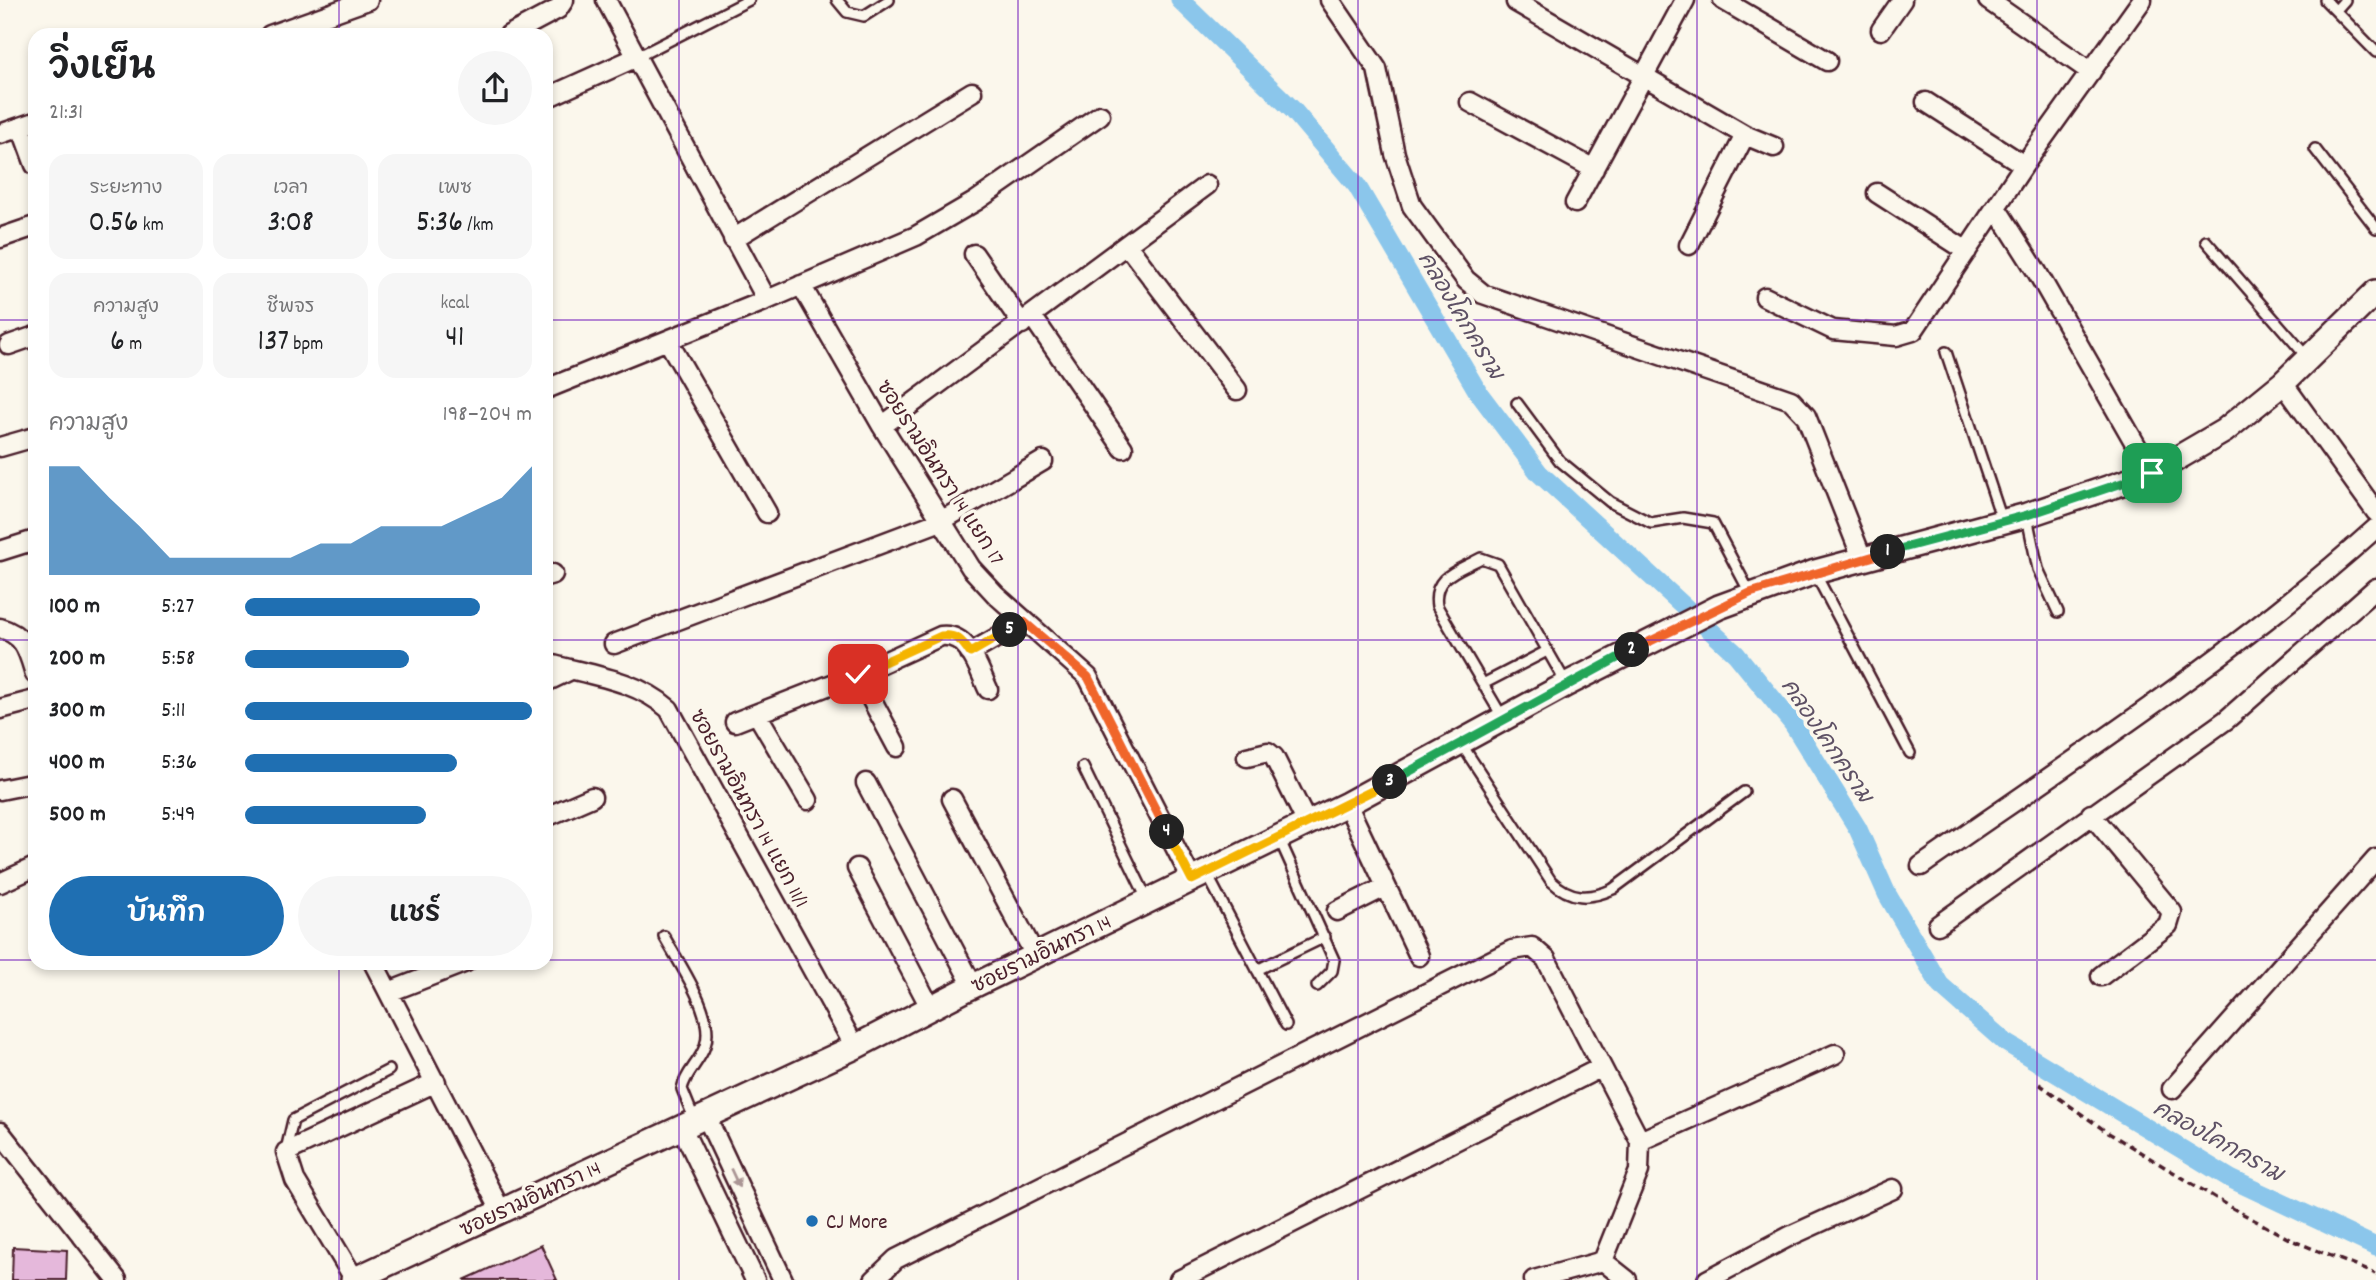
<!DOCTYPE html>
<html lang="th">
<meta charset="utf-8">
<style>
:root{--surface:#fff;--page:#f6f6f6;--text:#202124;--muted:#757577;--accent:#1f6fb2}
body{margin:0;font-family:Dekko,"Playpen Sans Thai",sans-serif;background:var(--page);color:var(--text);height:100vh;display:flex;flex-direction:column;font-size:26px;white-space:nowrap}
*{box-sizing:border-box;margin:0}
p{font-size:23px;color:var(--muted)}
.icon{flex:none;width:38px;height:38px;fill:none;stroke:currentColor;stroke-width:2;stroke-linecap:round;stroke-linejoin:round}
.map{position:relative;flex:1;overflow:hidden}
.side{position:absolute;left:28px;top:28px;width:525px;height:942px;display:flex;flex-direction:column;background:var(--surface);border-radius:21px;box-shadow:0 4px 10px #0003}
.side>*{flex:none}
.pin{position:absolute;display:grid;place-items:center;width:60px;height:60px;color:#fff;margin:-30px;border-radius:14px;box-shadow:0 4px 10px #0006}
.km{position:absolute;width:35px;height:35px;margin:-18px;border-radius:50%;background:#222;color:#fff;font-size:19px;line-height:35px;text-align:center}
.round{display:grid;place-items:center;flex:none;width:74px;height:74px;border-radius:37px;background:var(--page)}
.headline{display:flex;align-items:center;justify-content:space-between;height:119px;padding:0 21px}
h1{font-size:38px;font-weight:600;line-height:52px}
.figures{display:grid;grid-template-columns:repeat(3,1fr);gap:10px;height:119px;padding:7px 21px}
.figures div{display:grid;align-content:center;border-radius:18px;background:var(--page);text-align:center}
.figures b{font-size:30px;font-weight:600}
.figures small{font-size:19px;font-weight:400}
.figures p{font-size:19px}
.chart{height:196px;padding:14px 21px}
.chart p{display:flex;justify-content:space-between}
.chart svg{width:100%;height:126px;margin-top:7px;fill:var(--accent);opacity:.7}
.button{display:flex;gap:14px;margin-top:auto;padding:14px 21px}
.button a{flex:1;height:80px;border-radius:42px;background:var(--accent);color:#fff;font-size:28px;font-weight:600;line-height:80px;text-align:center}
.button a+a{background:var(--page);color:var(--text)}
ul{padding:0 21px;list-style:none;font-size:23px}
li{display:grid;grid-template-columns:112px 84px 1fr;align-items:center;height:52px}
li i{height:18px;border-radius:9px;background:var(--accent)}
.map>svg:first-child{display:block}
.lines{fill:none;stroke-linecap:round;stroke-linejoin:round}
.canal{stroke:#8bc6eb;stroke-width:19}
.building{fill:#e5b8db;stroke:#4a1f2b;stroke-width:2}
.service-casing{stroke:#4a1f2b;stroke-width:14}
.minor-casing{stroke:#4a1f2b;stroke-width:23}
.tertiary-casing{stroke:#4a1f2b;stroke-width:28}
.path{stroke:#4a1f2b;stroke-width:3.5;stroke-dasharray:7 5;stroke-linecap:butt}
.service{stroke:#fbf7ec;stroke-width:9}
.minor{stroke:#fbf7ec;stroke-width:18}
.tertiary{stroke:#fbf7ec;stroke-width:23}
.oneway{fill:#ab9695}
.split-1-casing{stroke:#fff;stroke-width:14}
.split-2-casing{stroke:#fff;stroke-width:14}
.split-3-casing{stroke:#fff;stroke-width:14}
.split-4-casing{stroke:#fff;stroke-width:14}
.split-5-casing{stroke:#fff;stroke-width:14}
.split-6-casing{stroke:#fff;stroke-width:14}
.split-1{stroke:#22a559;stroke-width:9}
.split-2{stroke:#f0652b;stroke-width:9}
.split-3{stroke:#22a559;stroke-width:9}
.split-4{stroke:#f5b400;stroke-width:9}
.split-5{stroke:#f0652b;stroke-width:9}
.split-6{stroke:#f5b400;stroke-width:9}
.grid{fill:none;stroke:#7b2cbf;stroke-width:2;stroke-opacity:0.55}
.poi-dot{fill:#1f6fb2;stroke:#fbf7ec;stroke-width:2.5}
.labels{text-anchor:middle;stroke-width:7;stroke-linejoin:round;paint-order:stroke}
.street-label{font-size:21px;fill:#4a1f2b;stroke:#fbf7ec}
.poi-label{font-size:21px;fill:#4a1f2b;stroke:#fbf7ec;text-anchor:start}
.water-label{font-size:23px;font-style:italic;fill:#5e5165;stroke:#fbf7ec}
</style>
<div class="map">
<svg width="2376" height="1280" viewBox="0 0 2376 1280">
<rect width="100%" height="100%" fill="#fbf7ec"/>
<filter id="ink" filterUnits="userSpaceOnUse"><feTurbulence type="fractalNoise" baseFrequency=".0143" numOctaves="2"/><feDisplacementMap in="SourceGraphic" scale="14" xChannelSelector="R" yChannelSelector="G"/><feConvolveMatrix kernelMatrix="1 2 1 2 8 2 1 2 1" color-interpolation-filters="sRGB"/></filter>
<g filter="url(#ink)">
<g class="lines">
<!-- canal -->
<path class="canal" d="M1180 0 1293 110 1357 186 1478 392 1539 473 1736 654 1793 724 1858 829 1887 894 1940 985 2005 1042 2231 1179 2376 1247"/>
</g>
<!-- building -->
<path class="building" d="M541 1245 557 1280H464Z
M13 1247 67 1250 66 1280H12Z"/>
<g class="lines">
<!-- service casing -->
<g class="service-casing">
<path id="service" d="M837 0 847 12 864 16 889 0
M2325 0 2376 52
M2337 9 2345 0
M637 57 749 0
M2315 149 2376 228
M2206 241 2307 357
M1946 352 2002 520
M1517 403 1560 461 1610 502 1651 523 1683 518 1713 523 1750 593
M2027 517 2038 569 2058 612
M1816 575 1910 753
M1483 684 1547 651
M1503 718 1437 606C1432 576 1458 571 1481 558L1498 564 1566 683
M1460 742 1551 881C1570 899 1589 900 1613 889L1744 792
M1083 767 1148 901
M1279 838 1334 960 1332 971 1317 986
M1207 874 1286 1025
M664 936C679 964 716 1015 705 1046 700 1062 685 1073 682 1089L695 1121
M1257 970 1325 937
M286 1150 293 1120 389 1070"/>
</g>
<!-- minor casing -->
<g class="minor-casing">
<path id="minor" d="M606 0 767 300
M1330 0 1377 69 1395 154 1412 206 1466 280 1483 294 1791 400 1806 416 1862 558
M1723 0 1827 61
M1988 0 2091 72
M1516 2 1745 135 1774 147
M1881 30 1902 0
M270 35 368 0
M509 35 558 9 564 0
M546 98 637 57
M1470 102 1594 169
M1926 102 2024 165
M21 127 35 165
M0 134 35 122
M1877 193 1967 251
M1575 203 1685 0
M1997 209 2037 272 2152 473
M0 238 35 226
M733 239 972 92
M1127 245 1237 390
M1689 245 1745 135
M974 254 1022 324
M801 285 882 426 971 568 996 595 1088 677 1192 880
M1765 297 1833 330 1896 336 1913 331 2024 165 2142 0
M1032 316 1123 448
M668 341 767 513
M9 345 35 336
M2283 383 2376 512
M546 389 767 300 916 236 976 201 1100 115
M882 426 1207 185
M0 447 35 437
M0 551 35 540
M546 576 553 574
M0 628C25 635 28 651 35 674
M614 644 941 521 1043 461
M970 653 1024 622
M546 663C589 675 635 679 669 709L855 1047
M858 674 897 747
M546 682 571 670
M0 709 35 700
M757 714 808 800
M735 722 858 674 941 636C969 633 978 668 988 689
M1247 757 1268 752 1274 757 1307 823
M866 783 973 986
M0 790 35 783
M952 799 1035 955
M1347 804 1419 956
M2091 814 2172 912 2168 925 2101 976
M546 817 592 797
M1921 866C2076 758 2235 655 2376 528
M857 868 930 1007
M0 883 35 867
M1337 911 1385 887
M1938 925 2226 720 2376 588
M373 962 501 1211
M389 992 466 962
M2172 1089 2376 859
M706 1116 783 1280
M682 1128 755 1280
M0 1132 117 1280
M1640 1141 1835 1054
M1603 1261 1627 1280
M355 1280 295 1180 286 1152 436 1082
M874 1280 896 1259 1512 950 1532 947 1546 959 1640 1141 1639 1171 1603 1261
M1179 1280 1600 1068
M1534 1280 1603 1261
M1707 1280 1790 1236 1893 1189"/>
</g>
<!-- tertiary casing -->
<g class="tertiary-casing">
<path id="tertiary" d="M353 1280 855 1047 963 991 1347 804 1567 684 1719 607 1815 572 2027 515 2152 473 2224 431 2283 383 2376 292"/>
</g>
<!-- path -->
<path class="path" d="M2039 1084 2107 1132 2234 1209 2291 1240 2376 1274"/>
<!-- service -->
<use href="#service" class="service"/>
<!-- minor -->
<use href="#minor" class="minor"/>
<!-- tertiary -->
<use href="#tertiary" class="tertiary"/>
</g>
<!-- one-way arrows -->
<defs><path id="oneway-solid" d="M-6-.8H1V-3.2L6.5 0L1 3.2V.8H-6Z" transform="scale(1.75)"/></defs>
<use class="oneway" href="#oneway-solid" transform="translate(735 1178) rotate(65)"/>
</g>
<g class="lines" filter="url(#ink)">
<!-- split-1 casing -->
<g class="split-1-casing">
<path id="split-1" d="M1888 552 2027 515 2152 473"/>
</g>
<!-- split-2 casing -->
<g class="split-2-casing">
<path id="split-2" d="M1632 650 1750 593 1888 552"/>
</g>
<!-- split-3 casing -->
<g class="split-3-casing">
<path id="split-3" d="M1390 782 1632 650"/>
</g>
<!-- split-4 casing -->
<g class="split-4-casing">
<path id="split-4" d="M1167 832 1192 880 1390 782"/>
</g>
<!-- split-5 casing -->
<g class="split-5-casing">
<path id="split-5" d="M1010 630 1024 622 1088 677 1167 832"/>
</g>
<!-- split-6 casing -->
<g class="split-6-casing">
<path id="split-6" d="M858 674 941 636C956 634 962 640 970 653L1010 630"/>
</g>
<!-- split-1 -->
<use href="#split-1" class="split-1"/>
<!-- split-2 -->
<use href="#split-2" class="split-2"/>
<!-- split-3 -->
<use href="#split-3" class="split-3"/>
<!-- split-4 -->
<use href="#split-4" class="split-4"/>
<!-- split-5 -->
<use href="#split-5" class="split-5"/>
<!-- split-6 -->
<use href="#split-6" class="split-6"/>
</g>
<!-- grid -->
<path class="grid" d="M339 0V35M679 0V1280M1018 0V1280M1358 0V1280M1697 0V1280M2037 0V1280M0 320H35M546 320H2376M0 640H35M546 640H2376M0 960H35M546 960H2376M339 962V1280"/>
<!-- markers -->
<circle class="poi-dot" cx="812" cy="1221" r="7"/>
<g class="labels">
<!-- street labels -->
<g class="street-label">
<text transform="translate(941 472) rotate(57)" y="7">ซอยรามอินทรา 14 แยก 17</text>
<text transform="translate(750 808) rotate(61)" y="7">ซอยรามอินทรา 14 แยก 11/1</text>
<text transform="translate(1041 953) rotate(-26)" y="7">ซอยรามอินทรา 14</text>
<text transform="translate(530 1198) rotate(-25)" y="7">ซอยรามอินทรา 14</text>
</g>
<!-- poi labels -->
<g class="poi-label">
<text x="826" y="1228">CJ More</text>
</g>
<!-- water labels -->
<g class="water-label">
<text transform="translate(1462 315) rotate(59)" y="8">คลองโคกคราม</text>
<text transform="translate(1828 740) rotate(56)" y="8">คลองโคกคราม</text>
<text transform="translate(2219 1140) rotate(29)" y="8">คลองโคกคราม</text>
</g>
</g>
</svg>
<div class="pin" style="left:2152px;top:473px;background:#1e9e55"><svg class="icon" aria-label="arrive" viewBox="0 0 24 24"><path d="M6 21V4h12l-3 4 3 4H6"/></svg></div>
<div class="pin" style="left:858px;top:674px;background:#d93025"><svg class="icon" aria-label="check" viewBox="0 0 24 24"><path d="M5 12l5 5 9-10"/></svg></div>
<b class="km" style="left:1888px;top:552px">1</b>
<b class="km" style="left:1632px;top:650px">2</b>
<b class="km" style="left:1390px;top:782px">3</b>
<b class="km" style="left:1167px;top:832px">4</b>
<b class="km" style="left:1010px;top:630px">5</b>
<section class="side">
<div class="headline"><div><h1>วิ่งเย็น</h1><p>21:31</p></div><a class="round"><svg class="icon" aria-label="share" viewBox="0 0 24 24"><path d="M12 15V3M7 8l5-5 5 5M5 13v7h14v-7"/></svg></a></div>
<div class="figures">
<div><p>ระยะทาง</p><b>0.56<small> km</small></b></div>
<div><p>เวลา</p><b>3:08</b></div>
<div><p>เพซ</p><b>5:36<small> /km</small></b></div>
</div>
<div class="figures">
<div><p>ความสูง</p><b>6<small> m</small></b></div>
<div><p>ชีพจร</p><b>137<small> bpm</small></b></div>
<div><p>kcal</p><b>41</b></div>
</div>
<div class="chart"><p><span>ความสูง</span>198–204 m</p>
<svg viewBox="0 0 160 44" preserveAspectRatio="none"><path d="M0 44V6L10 6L20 17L30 27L40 38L50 38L60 38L70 38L80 38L90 33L100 33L110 27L120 27L130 27L140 22L150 17L160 6V44z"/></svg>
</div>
<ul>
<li><b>100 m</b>5:27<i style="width:82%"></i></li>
<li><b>200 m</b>5:58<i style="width:57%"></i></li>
<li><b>300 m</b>5:11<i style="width:100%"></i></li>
<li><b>400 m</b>5:36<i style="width:74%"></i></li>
<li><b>500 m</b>5:49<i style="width:63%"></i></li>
</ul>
<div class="button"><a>บันทึก</a><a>แชร์</a></div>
</section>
</div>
